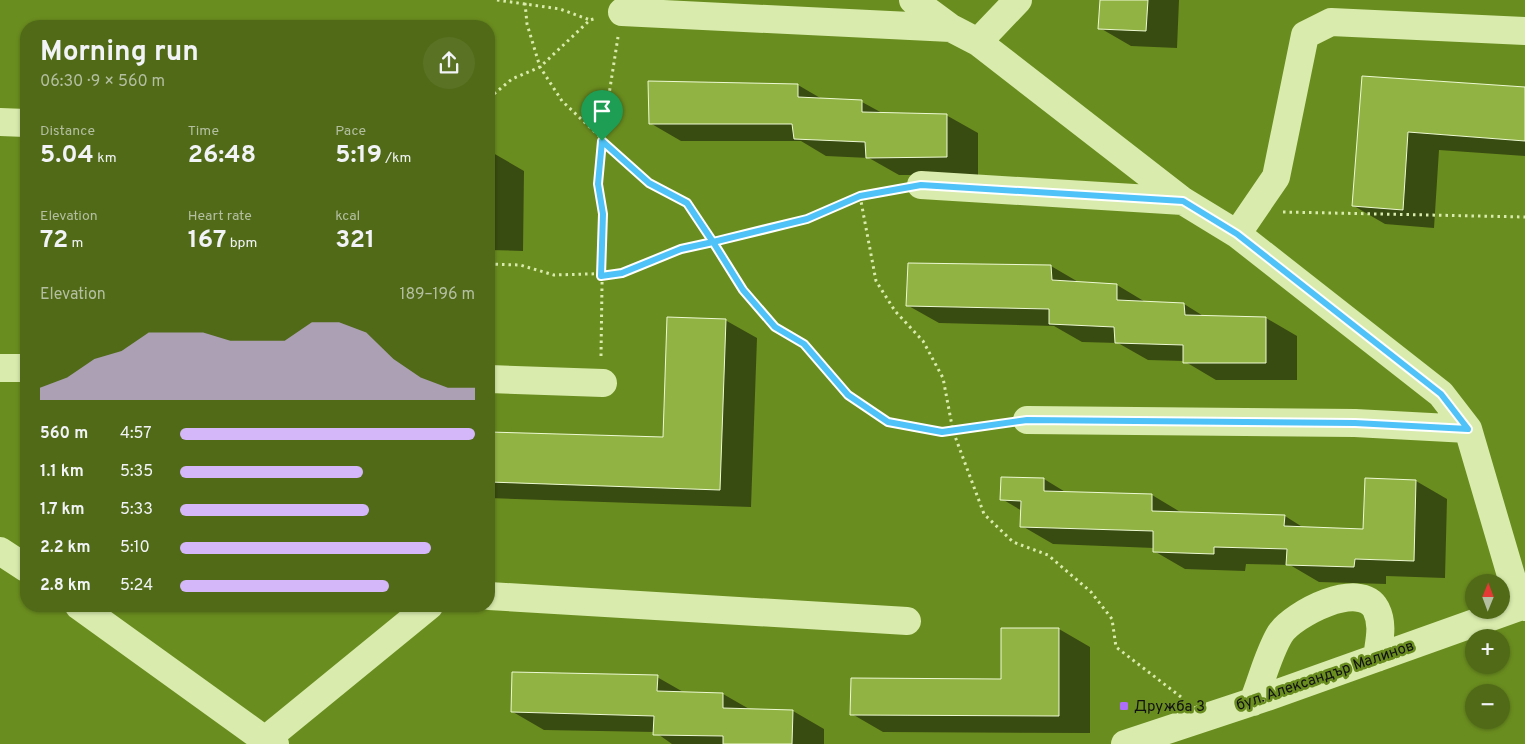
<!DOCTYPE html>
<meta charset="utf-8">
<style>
:root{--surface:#506a17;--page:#5a7224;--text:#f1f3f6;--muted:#b4bfa1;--accent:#d3b7f8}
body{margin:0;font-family:Overpass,sans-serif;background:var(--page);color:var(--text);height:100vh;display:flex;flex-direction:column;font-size:19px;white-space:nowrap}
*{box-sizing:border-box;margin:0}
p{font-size:16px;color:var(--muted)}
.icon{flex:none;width:28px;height:28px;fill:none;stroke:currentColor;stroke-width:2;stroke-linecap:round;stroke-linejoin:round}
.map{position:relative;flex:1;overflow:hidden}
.drawer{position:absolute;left:20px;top:20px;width:475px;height:592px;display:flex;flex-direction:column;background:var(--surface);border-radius:20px;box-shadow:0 1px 4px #0004}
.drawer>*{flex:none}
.needle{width:32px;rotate:1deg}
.buttons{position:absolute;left:1465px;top:574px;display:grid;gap:10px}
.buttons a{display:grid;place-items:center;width:45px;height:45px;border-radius:50%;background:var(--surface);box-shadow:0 1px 4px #0004;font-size:25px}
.pin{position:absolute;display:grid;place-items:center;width:42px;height:42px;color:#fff;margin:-51px -21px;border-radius:50% 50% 50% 0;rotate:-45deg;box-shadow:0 0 5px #0007}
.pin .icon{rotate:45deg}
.round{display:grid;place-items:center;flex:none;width:52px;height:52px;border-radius:26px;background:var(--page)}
.head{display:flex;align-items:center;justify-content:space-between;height:85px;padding:0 20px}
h1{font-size:28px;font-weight:700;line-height:38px}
.figures{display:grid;grid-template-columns:repeat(3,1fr);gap:8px;height:85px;padding:5px 20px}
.figures div{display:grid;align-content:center}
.figures b{font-size:25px;font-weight:700}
.figures small{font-size:14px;font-weight:400}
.figures p{font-size:14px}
.chart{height:140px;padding:10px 20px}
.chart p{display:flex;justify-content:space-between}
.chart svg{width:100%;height:90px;margin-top:5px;fill:var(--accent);opacity:.7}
ul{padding:0 20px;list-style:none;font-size:16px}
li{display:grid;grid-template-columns:80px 60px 1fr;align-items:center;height:38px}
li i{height:12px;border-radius:6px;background:var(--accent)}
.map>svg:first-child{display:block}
.shadow{fill:#0007}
.building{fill:#91b344;stroke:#edf9d3}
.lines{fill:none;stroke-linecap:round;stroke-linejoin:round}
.path{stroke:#d9ecad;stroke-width:3;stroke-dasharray:2.5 4;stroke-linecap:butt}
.minor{stroke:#d9ecad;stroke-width:28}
.route-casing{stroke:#fff;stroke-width:10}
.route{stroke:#4fc3f7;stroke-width:6}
.poi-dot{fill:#af6efa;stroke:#6a8d1f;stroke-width:2}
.labels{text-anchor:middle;stroke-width:5;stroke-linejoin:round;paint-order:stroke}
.street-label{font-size:15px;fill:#111;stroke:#6a8d1f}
.poi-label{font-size:15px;fill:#111;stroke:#6a8d1f;text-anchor:start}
</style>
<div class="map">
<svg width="1525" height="744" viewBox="0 0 1525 744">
<rect width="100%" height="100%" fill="#6a8d1f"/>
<!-- shadow -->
<path class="shadow" d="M1101 0H1179L1177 48 1131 46 1100 28Z
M1363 77 1525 88V156L1439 150 1434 228 1385 224 1354 206Z
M798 85 822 99 862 102 884 114 946 115 978 133V175H899L869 158 826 156 801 141H681L650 123Z
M489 153H493L524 171 523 251 489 250Z
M1051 266 1080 283 1117 285 1147 303 1184 304 1205 317 1266 318 1297 336V380H1216L1184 361 1148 360 1118 343 1082 342 1054 326 939 323 907 305Z
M725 320 757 338 751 507 489 498V433L664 439Z
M1044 479 1067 493 1152 495 1182 513 1285 516 1304 528 1365 530 1366 480 1416 481 1447 499 1445 578 1386 576V584L1319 582 1290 565 1246 564 1245 571 1185 569 1154 551V548L1053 544 1022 526V511L1002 499Z
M1059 629 1090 647V733L883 732 852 714 1002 681Z
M657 677 685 693 723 694 751 710 793 711 824 729V744H672L655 732 544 730 513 712Z"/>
<!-- building -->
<path class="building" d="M1100 0H1148L1146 31 1098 29Z
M1362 76 1525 87V141L1408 132 1403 210 1352 206Z
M648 81 798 84V97L862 100V112L947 114V157L866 158 865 142 794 139 792 124H649Z
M489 152H493L492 233H489Z
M908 263 1051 265 1052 280 1117 284V300L1184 303 1185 315 1266 317V363H1183V345L1115 343 1114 327 1049 324V309L906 306Z
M667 317 726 319 720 490 489 482V432L663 437Z
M1001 477 1044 478V491L1152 494V511L1285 515 1284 526 1363 529 1365 478 1416 480 1414 561 1355 559 1354 567 1286 565 1287 549 1214 547V554L1153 552V531L1020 527 1021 501 1000 500Z
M1001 628H1059V716L850 715 851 678 1001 679Z
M512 672 658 675 657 691 723 693V708L793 710 792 744H723V736L653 735 654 716 511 712Z"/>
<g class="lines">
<!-- path -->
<path class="path" d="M497 0 560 9 590 20
M525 3 527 24 540 67 562 101 649 183 687 203 743 290 775 327 804 345 848 395 888 422 942 432 1003 423
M489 98 512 79 540 67 590 20 597 18
M860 196 876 281 895 311 923 341 943 378 953 431 984 514 1013 542 1048 555 1091 592 1112 619 1116 647 1181 697
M1283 212 1525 217
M489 264 520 265 554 275 622 273 681 249 807 219 860 196 896 190
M601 356 603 215 598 184 600 152 618 37
M22 536 26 485"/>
<!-- minor -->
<path class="minor" d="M913 0 951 28 978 42 1183 201 1237 234 1441 394 1468 429 1520 606 1525 607
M622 12 951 28
M978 42 1018 0
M0 122 26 123
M921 185 1183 201
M1237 234 1276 177 1305 35 1331 22 1525 31
M0 368H26
M489 379 603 383
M1027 420 1355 423 1468 429
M0 551 26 568
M489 596 907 621
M79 606 265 740 275 744
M1253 702C1262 680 1268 654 1280 634 1293 614 1360 579 1376 609 1384 625 1379 641 1377 658
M265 740 429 606
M1125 744 1267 697 1525 605"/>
</g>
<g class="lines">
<!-- route casing -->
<g class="route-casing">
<path id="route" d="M602 141 598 184 603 214 601 276 622 273 681 249 713 242 743 290 775 327 804 344 848 395 888 422 942 432 1027 420 1355 423 1468 429 1441 394 1237 234 1183 201 921 185 860 196 807 219 713 242 687 203 649 183 602 141"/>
</g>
<!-- route -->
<use href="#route" class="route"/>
</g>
<!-- markers -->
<rect class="poi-dot" x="1119" y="701" width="10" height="10" rx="2.5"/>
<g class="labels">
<!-- street labels -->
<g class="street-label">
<text transform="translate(1325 675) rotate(-19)" y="5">бул. Александър Малинов</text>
</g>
<!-- poi labels -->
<g class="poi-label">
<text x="1134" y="711">Дружба 3</text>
</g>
</g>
</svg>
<div class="buttons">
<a><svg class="needle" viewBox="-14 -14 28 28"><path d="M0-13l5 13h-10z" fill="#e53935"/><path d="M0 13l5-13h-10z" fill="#b4bfa1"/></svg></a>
<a>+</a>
<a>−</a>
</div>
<div class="pin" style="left:602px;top:141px;background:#1e9e55"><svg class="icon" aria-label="arrive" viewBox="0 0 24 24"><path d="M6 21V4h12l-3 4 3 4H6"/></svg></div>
<section class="drawer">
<div class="head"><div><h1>Morning run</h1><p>06:30 · 9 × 560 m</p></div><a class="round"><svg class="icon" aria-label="share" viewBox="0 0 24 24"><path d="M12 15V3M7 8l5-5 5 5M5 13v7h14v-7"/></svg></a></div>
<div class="figures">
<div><p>Distance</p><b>5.04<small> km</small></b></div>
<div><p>Time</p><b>26:48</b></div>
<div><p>Pace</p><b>5:19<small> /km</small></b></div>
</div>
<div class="figures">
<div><p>Elevation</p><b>72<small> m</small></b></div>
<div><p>Heart rate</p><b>167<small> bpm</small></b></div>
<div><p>kcal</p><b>321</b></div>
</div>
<div class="chart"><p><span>Elevation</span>189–196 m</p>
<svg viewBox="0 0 160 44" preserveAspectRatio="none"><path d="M0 44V38L10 33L20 24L30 20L40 11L50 11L60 11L70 15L80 15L90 15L100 6L110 6L120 11L130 24L140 33L150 38L160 38V44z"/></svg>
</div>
<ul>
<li><b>560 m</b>4:57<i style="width:100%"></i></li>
<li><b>1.1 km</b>5:35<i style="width:62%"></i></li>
<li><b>1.7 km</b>5:33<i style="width:64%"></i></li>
<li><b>2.2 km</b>5:10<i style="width:85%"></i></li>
<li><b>2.8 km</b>5:24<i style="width:71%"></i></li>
</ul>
</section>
</div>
